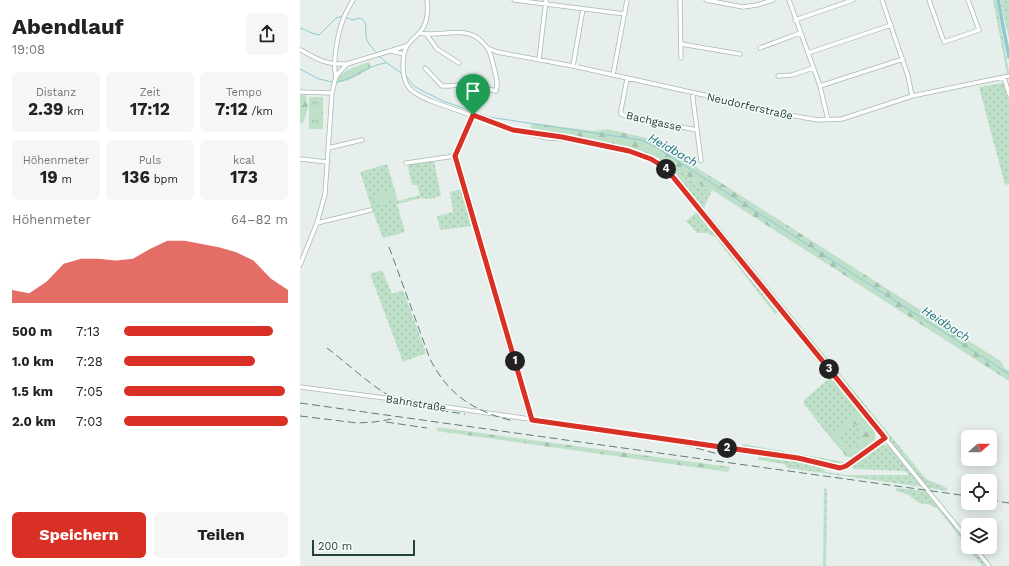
<!DOCTYPE html>
<html lang="de">
<meta charset="utf-8">
<style>
:root{--surface:#fff;--page:#f6f6f6;--text:#222;--muted:#767676;--accent:#d93025}
body{margin:0;font-family:"Work Sans",sans-serif;background:var(--page);color:var(--text);height:100vh;display:flex;flex-direction:column;font-size:15px;white-space:nowrap}
*{box-sizing:border-box;margin:0}
p{font-size:13px;color:var(--muted)}
.icon{flex:none;width:22px;height:22px;fill:none;stroke:currentColor;stroke-width:2;stroke-linecap:round;stroke-linejoin:round}
.map{position:relative;flex:1;overflow:hidden}
.sheet{display:flex;flex-direction:column;background:var(--surface);width:300px}
.sheet>*{flex:none}
.needle{width:26px;rotate:69deg}
.controls{position:absolute;left:661px;top:430px;display:grid;gap:8px}
.controls a{display:grid;place-items:center;width:36px;height:36px;border-radius:6px;background:var(--surface);box-shadow:0 2px 10px #0003;font-size:20px}
.scale{position:absolute;left:12px;bottom:10px;width:103px;box-sizing:border-box;padding-left:4px;border:2px solid #24423a;border-top:0;font-size:11px;line-height:14px;white-space:nowrap;color:#24423a;-webkit-text-stroke:3px #f7fbf9;paint-order:stroke}
.pin{position:absolute;display:grid;place-items:center;width:34px;height:34px;color:#fff;margin:-41px -17px;border-radius:50% 50% 50% 0;rotate:-45deg;box-shadow:0 0 4px #0007}
.pin .icon{rotate:45deg}
.km{position:absolute;width:20px;height:20px;margin:-10px;border-radius:50%;background:#222;color:#fff;font-size:11px;line-height:20px;text-align:center}
.round{display:grid;place-items:center;flex:none;width:42px;height:42px;border-radius:6px;background:var(--page)}
.overview{display:flex;align-items:center;justify-content:space-between;height:68px;padding:0 12px}
h1{font-size:22px;font-weight:700;line-height:30px}
.stats{display:grid;grid-template-columns:repeat(3,1fr);gap:6px;height:68px;padding:4px 12px}
.stats div{display:grid;align-content:center;border-radius:6px;background:var(--page);text-align:center}
.stats b{font-size:17px;font-weight:700}
.stats small{font-size:11px;font-weight:400}
.stats p{font-size:11px}
.chart{height:112px;padding:8px 12px}
.chart p{display:flex;justify-content:space-between}
.chart svg{width:100%;height:72px;margin-top:4px;fill:var(--accent);opacity:.7}
.button{display:flex;gap:8px;margin-top:auto;padding:8px 12px}
.button a{flex:1;height:46px;border-radius:6px;background:var(--accent);color:#fff;font-size:16px;font-weight:700;line-height:46px;text-align:center}
.button a+a{background:var(--page);color:var(--text)}
ul{padding:0 12px;list-style:none;font-size:13px}
li{display:grid;grid-template-columns:64px 48px 1fr;align-items:center;height:30px}
li i{height:10px;border-radius:5px;background:var(--accent)}
main{display:flex;flex:1;min-height:0}
.map>svg:first-child{display:block}
.grass{fill:url(#grass-dots)}
.forest{fill:url(#forest-firs);fill-rule:evenodd}
.park{fill:url(#park-crowns)}
.pitch{fill:#bfe0c8}
.lines{fill:none;stroke-linecap:round;stroke-linejoin:round}
.stream{stroke:#8ec9d4;stroke-width:1}
.canal{stroke:#8ec9d4;stroke-width:3.5}
.minor-casing{stroke:#a8b8b2;stroke-width:5}
.minor{stroke:#fff;stroke-width:3.5}
.rail{stroke:#5f7d75;stroke-width:1;stroke-dasharray:8 4;stroke-linecap:butt}
.route-casing{stroke:#fff;stroke-width:8}
.route{stroke:#d93025;stroke-width:5}
.labels{text-anchor:middle;stroke-width:3;stroke-linejoin:round;paint-order:stroke}
.street-label{font-size:11px;fill:#24423a;stroke:#f7fbf9}
.water-label{font-size:12px;font-style:italic;fill:#1c6f80;stroke:#f7fbf9}
</style>
<main>
<section class="sheet">
<div class="overview"><div><h1>Abendlauf</h1><p>19:08</p></div><a class="round"><svg class="icon" aria-label="share" viewBox="0 0 24 24"><path d="M12 15V3M7 8l5-5 5 5M5 13v7h14v-7"/></svg></a></div>
<div class="stats">
<div><p>Distanz</p><b>2.39<small> km</small></b></div>
<div><p>Zeit</p><b>17:12</b></div>
<div><p>Tempo</p><b>7:12<small> /km</small></b></div>
</div>
<div class="stats">
<div><p>Höhenmeter</p><b>19<small> m</small></b></div>
<div><p>Puls</p><b>136<small> bpm</small></b></div>
<div><p>kcal</p><b>173</b></div>
</div>
<div class="chart"><p><span>Höhenmeter</span>64–82 m</p>
<svg viewBox="0 0 160 44" preserveAspectRatio="none"><path d="M0 44V36L10 38L20 31L30 20L40 17L50 17L60 18L70 17L80 11L90 6L100 6L110 8L120 10L130 13L140 18L150 29L160 36V44z"/></svg>
</div>
<ul>
<li><b>500 m</b>7:13<i style="width:91%"></i></li>
<li><b>1.0 km</b>7:28<i style="width:80%"></i></li>
<li><b>1.5 km</b>7:05<i style="width:98%"></i></li>
<li><b>2.0 km</b>7:03<i style="width:100%"></i></li>
</ul>
<div class="button"><a>Speichern</a><a>Teilen</a></div>
</section>
<div class="map">
<svg width="709" height="566" viewBox="0 0 709 566">
<defs>
<pattern id="grass-dots" width="8" height="8" patternUnits="userSpaceOnUse"><rect width="8" height="8" fill="#bfe0c8"/><path d="M2 2h.1M6 6h.1" fill="none" stroke="#a4c1ad" stroke-width="1.8" stroke-linecap="round"/></pattern>
<pattern id="forest-firs" width="22" height="20" patternUnits="userSpaceOnUse"><rect width="22" height="20" fill="#bfe0c8"/><path d="M5 1l3.5 6h-7zM16 11l3.5 6h-7z" fill="#a4c1ad"/></pattern>
<pattern id="park-crowns" width="20" height="18" patternUnits="userSpaceOnUse"><rect width="20" height="18" fill="#bfe0c8"/><path d="M2 6a3 3 0 1 1 6 0M12 15a3 3 0 1 1 6 0" fill="none" stroke="#a4c1ad"/></pattern>
</defs>
<rect width="100%" height="100%" fill="#e6efeb"/>
<!-- grass -->
<path class="grass" d="M693 0H696L709 72V74H707Z
M700 0H709V39Z
M703 83 709 100V184L705 185 679 87Z
M134 161 141 196 131 199 121 198 97 204 105 232 83 238 73 212 60 172 87 164 98 201 120 195 117 185H112L108 167 111 164Z
M361 162 379 170 407 189 412 190 404 208 626 479 647 488V491L628 488 371 170Z
M162 189 173 223 172 226 140 230 137 216 153 212 150 192Z
M397 212 402 214 575 428V432L558 412 529 436 504 404V400L530 378 478 312 475 314 416 238 408 233H397L386 221Z
M82 270 92 294 103 290 126 353 103 362 70 274Z
M553 424 562 426 561 442 552 451 536 439 547 427Z
M442 444 539 461 544 463 535 464 470 450 443 447Z
M584 445 589 446 623 487 487 468 485 464 458 460 459 454 501 460 505 463 521 467 526 472 546 475H609L605 471 554 469 552 467 554 464 578 446Z
M524 488 527 489 526 566H523Z
M596 488 626 491 668 543V547H671L686 566H682L638 509 630 505 619 503 607 494 596 491Z"/>
<!-- forest -->
<path class="forest" d="M69 62 71 68 49 80 37 83C39 70 58 66 69 62Z
M0 95H6L8 108 3 123H0Z
M232 123 294 131 308 129 351 139 418 181 702 362 704 368 709 371V381L412 190 407 189C388 176 369 164 348 155 315 141 267 137 230 130Z
M558 411 575 432V440L553 458 546 456 529 436ZM553 424 562 427 561 442 552 451 536 439 547 427Z
M137 427 430 467 428 472 137 431Z"/>
<!-- park -->
<path class="park" d="M9 97H23V129H9Z"/>
<!-- pitch -->
<path class="pitch" d="M93 189 96 199 76 205 73 195Z"/>
<g class="lines">
<!-- stream -->
<path class="stream" d="M46 17 52 20 60 18C68 22 65 28 66 36 67 43 72 48 77 53
M0 28C7 30 12 34 19 35L36 18 43 16
M79 56 87 63 101 73
M0 69 19 79 32 82
M106 76 114 86 123 91 143 101 189 117 341 140 354 146 709 374
M36 82C54 80 66 65 86 63"/>
<!-- canal -->
<path class="canal" d="M698 0 709 57"/>
<!-- minor casing -->
<g class="minor-casing">
<path id="minor" d="M127 0C128 10 128 24 120 32 115 38 109 41 106 48 103 53 103 60 103 66 103 88 112 93 131 101L213 130 247 138 265 139
M214 0 325 14
M380 0 381 58
M406 0 443 7 457 5 473 0
M489 0 520 86 528 120
M582 0 608 76 612 96
M629 0 644 42 679 30 668 0
M495 20 553 0
M119 33C139 38 164 25 180 40 189 48 190 51 193 64 195 73 199 82 196 91L167 84 150 86H142L125 68
M127 35 137 49 159 63
M381 44 440 54
M460 48 500 33
M190 49 197 52 273 66 413 97 466 111 518 120 542 119 612 96 709 76
M1 50C18 60 27 65 47 64
M91 51 104 54
M508 53 591 25
M239 60 246 0
M273 66 283 9
M313 75 327 0
M36 76C32 64 38 32 43 20 45 13 49 7 53 0
M478 76 492 75 513 68
M704 77 709 94
M327 79 321 110V114L329 117 397 130
M520 86 603 59
M0 92 32 93
M393 93V99L401 161
M232 133C245 134 257 136 269 139 302 147 339 147 366 169L668 540
M28 148 62 140
M155 156 232 420
M155 156 173 115
M0 159 27 162
M106 163 155 156
M17 223 71 210
M0 265 17 223 25 194 32 93 36 76 47 64 106 46
M0 387 85 398 498 458 540 468 550 464 585 439
M674 547 689 566"/>
</g>
<!-- minor -->
<use href="#minor" class="minor"/>
<!-- rail -->
<path class="rail" d="M89 247 130 359C149 396 174 411 213 421
M27 348C47 363 71 386 93 398 115 410 141 410 165 414
M0 403 668 496
M0 416 57 423 74 422 93 419
M86 422 127 428
M349 439 385 445 429 457
M690 500 709 503"/>
</g>
<g class="lines">
<!-- route casing -->
<g class="route-casing">
<path id="route" d="M173 115 213 130 262 137 329 151 351 159 359 164 373 177 585 438 546 466 540 468 498 458 232 420 155 156Z"/>
</g>
<!-- route -->
<use href="#route" class="route"/>
</g>
<g class="labels">
<!-- street labels -->
<g class="street-label">
<text transform="translate(450 106) rotate(13)" y="4">Neudorferstraße</text>
<text transform="translate(354 121) rotate(13)" y="4">Bachgasse</text>
<text transform="translate(116 403) rotate(9)" y="4">Bahnstraße</text>
</g>
<!-- water labels -->
<g class="water-label">
<text transform="translate(373 150) rotate(30)" y="4">Heidbach</text>
<text transform="translate(646 324) rotate(33)" y="4">Heidbach</text>
</g>
</g>
</svg>
<div class="controls">
<a><svg class="needle" viewBox="-14 -14 28 28"><path d="M0-13l5 13h-10z" fill="#e53935"/><path d="M0 13l5-13h-10z" fill="#767676"/></svg></a>
<a><svg class="icon" aria-label="locate" viewBox="0 0 24 24"><circle cx="12" cy="12" r="6"/><path d="M12 2v4M12 18v4M2 12h4M18 12h4"/></svg></a>
<a><svg class="icon" aria-label="layers" viewBox="0 0 24 24"><path d="M12 4l9 5-9 5-9-5zM3 14l9 5 9-5"/></svg></a>
</div>
<div class="scale">200 m</div>
<div class="pin" style="left:173px;top:115px;background:#1e9e55"><svg class="icon" aria-label="arrive" viewBox="0 0 24 24"><path d="M6 21V4h12l-3 4 3 4H6"/></svg></div>
<b class="km" style="left:215px;top:361px">1</b>
<b class="km" style="left:427px;top:448px">2</b>
<b class="km" style="left:529px;top:369px">3</b>
<b class="km" style="left:366px;top:169px">4</b>
</div>
</main>
